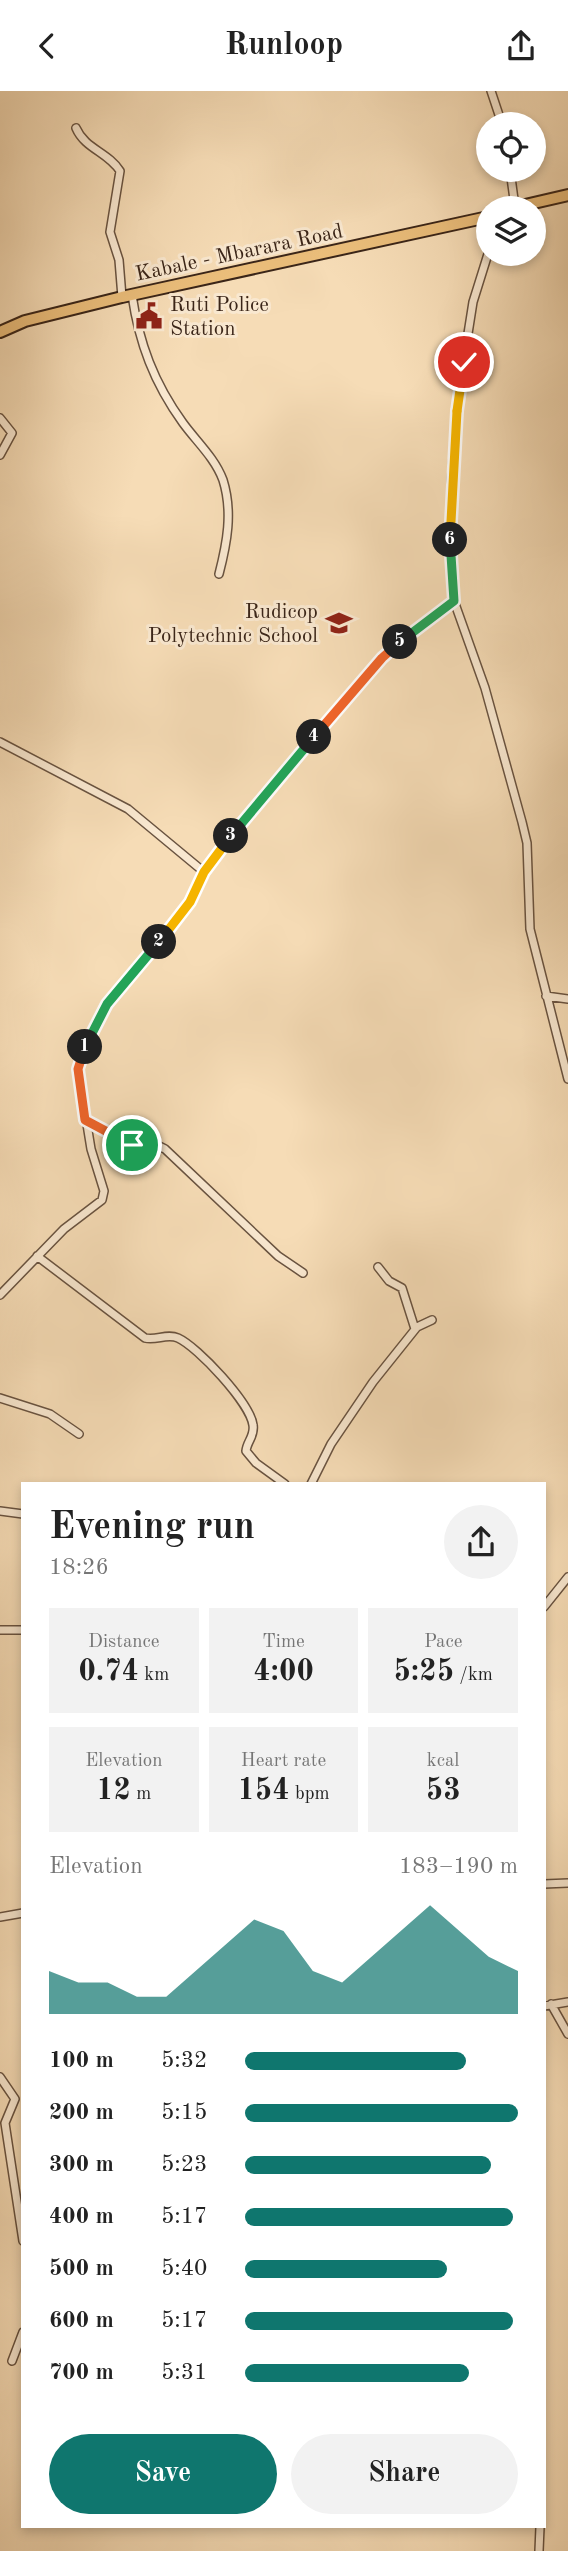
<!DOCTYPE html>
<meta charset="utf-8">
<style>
:root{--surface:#fff;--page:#f2f2f2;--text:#222;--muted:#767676;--accent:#0f766e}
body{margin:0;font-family:"Old Standard TT",serif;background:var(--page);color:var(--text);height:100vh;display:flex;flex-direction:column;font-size:26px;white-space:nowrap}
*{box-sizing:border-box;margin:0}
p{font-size:23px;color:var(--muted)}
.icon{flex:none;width:38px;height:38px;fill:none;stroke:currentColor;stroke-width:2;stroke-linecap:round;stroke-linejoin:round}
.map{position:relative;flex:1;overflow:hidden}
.drawer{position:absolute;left:21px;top:1391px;width:525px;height:1046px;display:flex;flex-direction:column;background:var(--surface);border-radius:0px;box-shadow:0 4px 10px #0003}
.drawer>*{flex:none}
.fabs{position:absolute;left:476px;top:21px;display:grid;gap:14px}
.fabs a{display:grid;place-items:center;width:70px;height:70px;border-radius:50%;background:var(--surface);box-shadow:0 4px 10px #0003;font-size:35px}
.pin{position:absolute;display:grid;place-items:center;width:60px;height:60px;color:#fff;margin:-30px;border:4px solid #fff;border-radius:50%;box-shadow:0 2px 7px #0007}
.km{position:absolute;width:35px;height:35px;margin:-18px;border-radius:50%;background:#222;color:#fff;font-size:19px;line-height:35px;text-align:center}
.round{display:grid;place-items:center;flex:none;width:74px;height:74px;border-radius:37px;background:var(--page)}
.headline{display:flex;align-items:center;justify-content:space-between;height:119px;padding:0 28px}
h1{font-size:38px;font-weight:600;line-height:52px}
.metrics{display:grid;grid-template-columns:repeat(3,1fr);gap:10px;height:119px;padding:7px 28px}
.metrics div{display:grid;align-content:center;border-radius:0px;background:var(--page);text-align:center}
.metrics b{font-size:30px;font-weight:600}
.metrics small{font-size:19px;font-weight:400}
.metrics p{font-size:19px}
.chart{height:196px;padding:14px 28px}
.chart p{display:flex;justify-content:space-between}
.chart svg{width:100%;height:126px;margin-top:7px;fill:var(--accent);opacity:.7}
.action{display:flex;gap:14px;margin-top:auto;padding:14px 28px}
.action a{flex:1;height:80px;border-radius:42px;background:var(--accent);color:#fff;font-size:28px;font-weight:600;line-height:80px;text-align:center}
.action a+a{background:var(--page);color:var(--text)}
ul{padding:0 28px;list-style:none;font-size:23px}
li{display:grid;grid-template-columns:112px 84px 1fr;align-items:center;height:52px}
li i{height:18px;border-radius:9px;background:var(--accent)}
header{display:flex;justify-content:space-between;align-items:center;height:91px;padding:0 28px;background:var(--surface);font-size:32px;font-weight:600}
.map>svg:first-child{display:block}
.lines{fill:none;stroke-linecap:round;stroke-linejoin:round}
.street-casing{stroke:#695340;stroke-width:10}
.primary-casing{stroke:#3a2518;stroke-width:14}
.street{stroke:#f9e8d0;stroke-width:7}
.primary{stroke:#ebbe7b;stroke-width:10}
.split-1-casing{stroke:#fff;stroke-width:14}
.split-2-casing{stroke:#fff;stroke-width:14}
.split-3-casing{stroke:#fff;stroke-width:14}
.split-4-casing{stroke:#fff;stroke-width:14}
.split-5-casing{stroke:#fff;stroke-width:14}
.split-6-casing{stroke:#fff;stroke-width:14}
.split-7-casing{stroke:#fff;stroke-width:14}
.split-8-casing{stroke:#fff;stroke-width:14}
.split-1{stroke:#f0652b;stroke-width:9}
.split-2{stroke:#22a559;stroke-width:9}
.split-3{stroke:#f5b400;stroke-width:9}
.split-4{stroke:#22a559;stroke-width:9}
.split-5{stroke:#f0652b;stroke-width:9}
.split-6{stroke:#22a559;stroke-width:9}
.split-7{stroke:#f5b400;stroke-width:9}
.split-8{stroke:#f5b400;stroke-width:9}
.labels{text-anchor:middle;stroke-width:6;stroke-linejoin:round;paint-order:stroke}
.street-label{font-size:21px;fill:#3a2518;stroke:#f9e8d0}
.poi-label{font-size:21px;fill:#3a2518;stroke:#f9e8d0;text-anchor:start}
</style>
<header><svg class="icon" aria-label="back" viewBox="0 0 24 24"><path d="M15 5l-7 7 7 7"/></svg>Runloop<svg class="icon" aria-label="share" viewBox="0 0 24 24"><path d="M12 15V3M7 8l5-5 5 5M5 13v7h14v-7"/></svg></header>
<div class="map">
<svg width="568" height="2460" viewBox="0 0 568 2460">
<rect width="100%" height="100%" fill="#f6dcb6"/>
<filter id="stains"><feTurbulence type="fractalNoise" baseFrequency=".00286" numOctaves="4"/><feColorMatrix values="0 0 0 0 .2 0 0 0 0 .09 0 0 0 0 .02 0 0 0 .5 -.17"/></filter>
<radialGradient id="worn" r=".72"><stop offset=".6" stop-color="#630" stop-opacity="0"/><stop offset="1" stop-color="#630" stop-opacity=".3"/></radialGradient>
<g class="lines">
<!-- street casing -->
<g class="street-casing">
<path id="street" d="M491 0 502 33
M76 37C85 58 108 61 120 80L110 141 119 169 122 206
M510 79 515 116
M488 163 473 211 457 312 451 395V477L454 510 485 597 522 731 527 752 530 838 568 988
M132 204C139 252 154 292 183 332 196 350 215 367 223 389 233 421 227 452 219 483
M0 327 12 342 0 364
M0 651 128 718 204 781
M546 905 568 908
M85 1029 132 1054H157L165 1058 278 1165 303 1182
M37 1165 145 1247C156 1250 167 1242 178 1247 198 1256 250 1312 253 1334 255 1345 247 1350 246 1360L256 1372 285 1393
M378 1176 389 1190 402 1197 415 1238
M0 1204 64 1138 102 1109 104 1100 91 1058 78 978 90 945 107 913 190 811 204 781 284 680 382 567 454 510
M0 1307 50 1323 79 1343
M311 1393 331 1353 373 1291 417 1236 432 1229
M0 1420 23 1423
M544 1516 568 1486
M0 1539H23
M544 1793 568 1792
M0 1826 23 1822
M551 1913 568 1943
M544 1915 568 1911
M0 1986 15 2008 5 2032 23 2150
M12 2270 23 2241
M539 2460 540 2436"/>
</g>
<!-- primary casing -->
<g class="primary-casing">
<path id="primary" d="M512 117 568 104
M0 241 25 230 122 206 488 126"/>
</g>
<!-- street -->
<use href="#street" class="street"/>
<!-- primary -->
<use href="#primary" class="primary"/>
</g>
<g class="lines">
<!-- split-1 casing -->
<g class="split-1-casing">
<path id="split-1" d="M85 956 78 978 85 1029 132 1054"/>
</g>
<!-- split-2 casing -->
<g class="split-2-casing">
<path id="split-2" d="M85 956 107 913 159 851"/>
</g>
<!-- split-3 casing -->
<g class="split-3-casing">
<path id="split-3" d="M159 851 190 811 204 781 231 745"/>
</g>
<!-- split-4 casing -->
<g class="split-4-casing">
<path id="split-4" d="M231 745 314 646"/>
</g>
<!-- split-5 casing -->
<g class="split-5-casing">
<path id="split-5" d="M314 646 382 567 400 551"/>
</g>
<!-- split-6 casing -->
<g class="split-6-casing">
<path id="split-6" d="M400 551 454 510 450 449"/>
</g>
<!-- split-7 casing -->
<g class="split-7-casing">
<path id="split-7" d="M450 449 457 320"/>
</g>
<!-- split-8 casing -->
<g class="split-8-casing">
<path id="split-8" d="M457 320 464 271"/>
</g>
<!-- split-1 -->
<use href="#split-1" class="split-1"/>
<!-- split-2 -->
<use href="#split-2" class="split-2"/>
<!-- split-3 -->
<use href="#split-3" class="split-3"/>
<!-- split-4 -->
<use href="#split-4" class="split-4"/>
<!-- split-5 -->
<use href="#split-5" class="split-5"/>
<!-- split-6 -->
<use href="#split-6" class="split-6"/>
<!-- split-7 -->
<use href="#split-7" class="split-7"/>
<!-- split-8 -->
<use href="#split-8" class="split-8"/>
</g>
<!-- icons -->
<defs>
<g id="civic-bare" transform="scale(2.1)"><path d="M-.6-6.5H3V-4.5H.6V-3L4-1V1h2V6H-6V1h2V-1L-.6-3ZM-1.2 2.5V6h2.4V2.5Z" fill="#8f2418" stroke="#f9e8d0" stroke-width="2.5" paint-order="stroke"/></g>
<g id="school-bare" transform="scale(2.1)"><path d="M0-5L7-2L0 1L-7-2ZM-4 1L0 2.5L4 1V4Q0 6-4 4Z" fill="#8f2418" stroke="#f9e8d0" stroke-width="2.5" paint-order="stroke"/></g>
</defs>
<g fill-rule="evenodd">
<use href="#civic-bare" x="149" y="225"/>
<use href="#school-bare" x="339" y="532"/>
</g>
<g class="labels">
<!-- street labels -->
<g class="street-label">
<text transform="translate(239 161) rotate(-12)" y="7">Kabale - Mbarara Road</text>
</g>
<!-- poi labels -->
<g class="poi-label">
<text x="170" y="220">Ruti Police<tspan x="170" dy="24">Station</tspan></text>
<text x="318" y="527" text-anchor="end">Rudicop<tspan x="318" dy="24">Polytechnic School</tspan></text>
</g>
</g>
<rect width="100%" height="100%" filter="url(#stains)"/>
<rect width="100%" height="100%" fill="url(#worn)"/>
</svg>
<div class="fabs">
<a><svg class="icon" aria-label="locate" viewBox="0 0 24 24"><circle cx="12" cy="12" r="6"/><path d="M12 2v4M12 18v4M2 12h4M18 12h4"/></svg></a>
<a><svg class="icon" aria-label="layers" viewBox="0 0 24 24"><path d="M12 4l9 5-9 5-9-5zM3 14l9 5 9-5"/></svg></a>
</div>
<div class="pin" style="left:132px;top:1054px;background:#1e9e55"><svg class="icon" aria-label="arrive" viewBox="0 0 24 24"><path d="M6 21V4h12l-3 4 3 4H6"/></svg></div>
<div class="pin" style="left:464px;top:271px;background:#d93025"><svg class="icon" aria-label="check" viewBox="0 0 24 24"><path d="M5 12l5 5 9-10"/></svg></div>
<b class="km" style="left:85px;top:956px">1</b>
<b class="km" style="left:159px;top:851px">2</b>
<b class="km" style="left:231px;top:745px">3</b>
<b class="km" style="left:314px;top:646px">4</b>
<b class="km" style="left:400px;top:551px">5</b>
<b class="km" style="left:450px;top:449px">6</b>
<section class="drawer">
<div class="headline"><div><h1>Evening run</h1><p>18:26</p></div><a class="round"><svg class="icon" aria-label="share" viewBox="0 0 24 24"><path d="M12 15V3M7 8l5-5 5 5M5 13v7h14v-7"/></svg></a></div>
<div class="metrics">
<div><p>Distance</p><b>0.74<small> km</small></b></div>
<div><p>Time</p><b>4:00</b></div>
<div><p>Pace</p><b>5:25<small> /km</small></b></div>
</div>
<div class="metrics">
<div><p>Elevation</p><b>12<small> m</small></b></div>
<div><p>Heart rate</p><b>154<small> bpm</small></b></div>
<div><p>kcal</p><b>53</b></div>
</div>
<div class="chart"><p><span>Elevation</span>183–190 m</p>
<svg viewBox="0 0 160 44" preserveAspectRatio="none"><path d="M0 44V29L10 33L20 33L30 38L40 38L50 29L60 20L70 11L80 15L90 29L100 33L110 24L120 15L130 6L140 15L150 24L160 29V44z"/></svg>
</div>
<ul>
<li><b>100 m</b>5:32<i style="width:81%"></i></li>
<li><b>200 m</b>5:15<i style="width:100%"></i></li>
<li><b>300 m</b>5:23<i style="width:90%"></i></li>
<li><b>400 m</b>5:17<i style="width:98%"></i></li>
<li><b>500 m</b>5:40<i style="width:74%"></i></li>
<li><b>600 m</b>5:17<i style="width:98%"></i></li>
<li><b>700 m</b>5:31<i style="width:82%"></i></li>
</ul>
<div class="action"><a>Save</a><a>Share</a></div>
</section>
</div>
